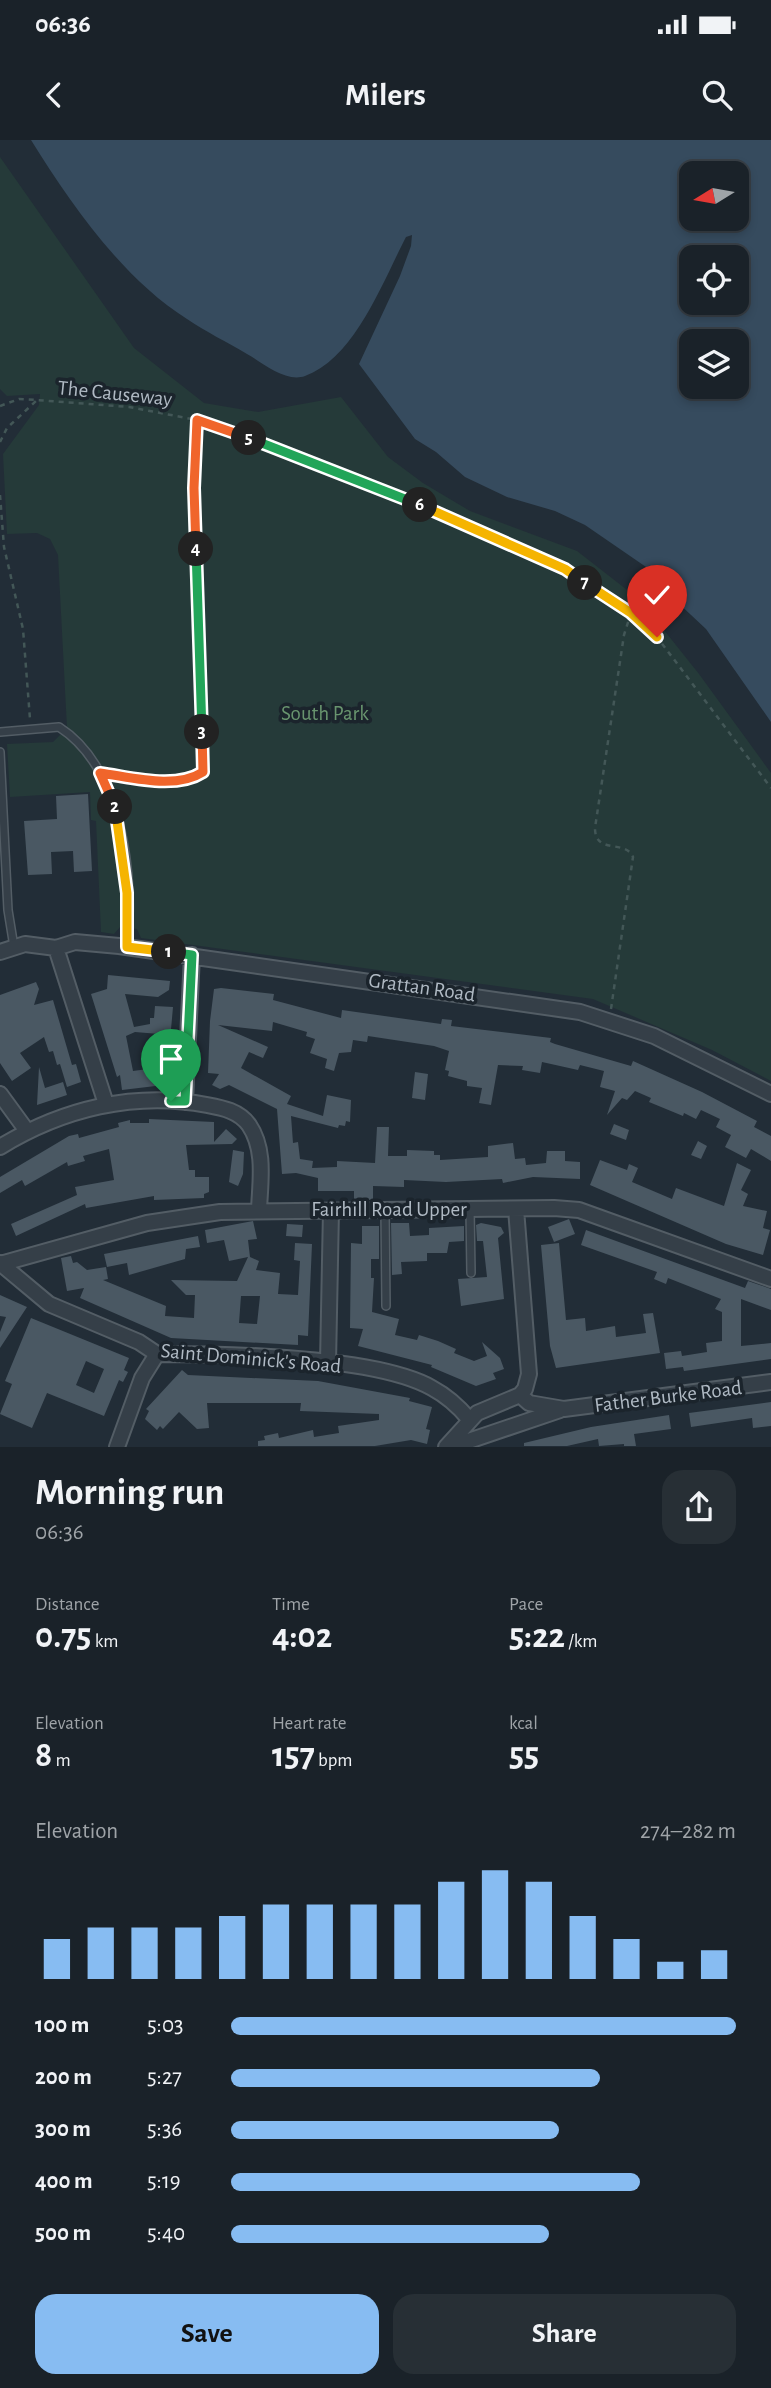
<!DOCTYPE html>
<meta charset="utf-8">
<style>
:root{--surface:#1a2229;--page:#272f35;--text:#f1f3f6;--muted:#9fa4a8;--line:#383f46;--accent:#87bcf2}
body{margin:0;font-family:"Alegreya Sans",sans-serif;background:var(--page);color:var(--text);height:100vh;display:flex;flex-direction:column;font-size:26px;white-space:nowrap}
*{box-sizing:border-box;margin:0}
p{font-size:23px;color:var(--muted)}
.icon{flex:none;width:38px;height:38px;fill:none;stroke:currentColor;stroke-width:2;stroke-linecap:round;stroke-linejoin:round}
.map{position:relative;height:1307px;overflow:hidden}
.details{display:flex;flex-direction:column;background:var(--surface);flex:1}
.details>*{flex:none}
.needle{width:46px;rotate:259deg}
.fabs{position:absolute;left:679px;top:21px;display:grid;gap:14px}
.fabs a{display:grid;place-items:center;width:70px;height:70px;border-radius:14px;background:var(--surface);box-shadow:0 4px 10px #0003,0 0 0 2px var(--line);font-size:35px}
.pin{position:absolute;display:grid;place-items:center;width:60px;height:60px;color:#fff;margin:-72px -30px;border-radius:50% 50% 50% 0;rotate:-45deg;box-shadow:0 0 7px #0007}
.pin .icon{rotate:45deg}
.km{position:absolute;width:35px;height:35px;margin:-18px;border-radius:50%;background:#222;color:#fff;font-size:19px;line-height:35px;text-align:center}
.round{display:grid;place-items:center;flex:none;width:74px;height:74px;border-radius:21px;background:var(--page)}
.overview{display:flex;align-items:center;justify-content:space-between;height:119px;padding:0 35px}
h1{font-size:38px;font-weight:700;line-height:52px}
.stats{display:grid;grid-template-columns:repeat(3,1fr);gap:10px;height:119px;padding:7px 35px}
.stats div{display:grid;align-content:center}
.stats b{font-size:35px;font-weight:700}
.stats small{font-size:19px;font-weight:400}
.stats p{font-size:19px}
.chart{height:196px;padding:14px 35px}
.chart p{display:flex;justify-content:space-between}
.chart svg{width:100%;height:126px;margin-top:7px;stroke:var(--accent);stroke-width:6}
.button{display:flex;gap:14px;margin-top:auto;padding:14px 35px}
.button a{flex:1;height:80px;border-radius:21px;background:var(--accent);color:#111;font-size:28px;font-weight:700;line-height:80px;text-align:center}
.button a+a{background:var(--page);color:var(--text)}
ul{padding:0 35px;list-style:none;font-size:23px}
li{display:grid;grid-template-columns:112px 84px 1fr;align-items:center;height:52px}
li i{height:18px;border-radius:9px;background:var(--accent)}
.status{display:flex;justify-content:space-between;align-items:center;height:49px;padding:0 35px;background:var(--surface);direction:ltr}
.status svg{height:19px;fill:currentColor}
header{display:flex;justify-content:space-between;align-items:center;height:91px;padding:0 35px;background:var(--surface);font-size:32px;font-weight:700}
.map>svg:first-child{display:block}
.green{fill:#253a39}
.water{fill:#364b5e;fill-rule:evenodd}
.building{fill:#4a5863;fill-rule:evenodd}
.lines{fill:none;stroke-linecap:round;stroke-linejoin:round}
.lane-casing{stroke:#535d65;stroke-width:10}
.street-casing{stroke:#535d65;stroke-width:18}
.path{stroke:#435757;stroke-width:2.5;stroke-dasharray:5 5;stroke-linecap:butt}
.lane{stroke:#353f48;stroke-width:7}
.street{stroke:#353f48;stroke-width:14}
.split-1-casing{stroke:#fff;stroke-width:14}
.split-2-casing{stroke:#fff;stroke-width:14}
.split-3-casing{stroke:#fff;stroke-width:14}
.split-4-casing{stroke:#fff;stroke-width:14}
.split-5-casing{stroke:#fff;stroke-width:14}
.split-6-casing{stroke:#fff;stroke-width:14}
.split-7-casing{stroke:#fff;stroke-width:14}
.split-8-casing{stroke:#fff;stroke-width:14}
.split-1{stroke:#22a559;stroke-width:9}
.split-2{stroke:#f5b400;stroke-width:9}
.split-3{stroke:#f0652b;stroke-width:9}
.split-4{stroke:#22a559;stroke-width:9}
.split-5{stroke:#f0652b;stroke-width:9}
.split-6{stroke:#22a559;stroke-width:9}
.split-7{stroke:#f5b400;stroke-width:9}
.split-8{stroke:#f5b400;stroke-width:9}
.labels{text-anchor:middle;stroke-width:7;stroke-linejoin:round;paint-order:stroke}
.street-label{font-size:21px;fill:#b0bac4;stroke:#1b242c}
.park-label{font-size:21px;fill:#68946e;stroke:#1b242c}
</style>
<div class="status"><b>06:36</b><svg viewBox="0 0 49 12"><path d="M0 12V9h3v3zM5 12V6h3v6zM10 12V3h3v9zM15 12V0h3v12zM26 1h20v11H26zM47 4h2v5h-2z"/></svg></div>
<header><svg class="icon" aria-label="back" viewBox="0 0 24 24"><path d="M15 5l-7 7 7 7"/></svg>Milers<svg class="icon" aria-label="search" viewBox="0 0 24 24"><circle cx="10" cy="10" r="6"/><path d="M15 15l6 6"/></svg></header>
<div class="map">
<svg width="771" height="1307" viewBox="0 0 771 1307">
<rect width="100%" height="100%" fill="#222d37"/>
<!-- green -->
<path class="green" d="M0 17 134 208 204 263 258 272 341 257 388 317 423 343 470 371 577 411 640 460 699 534 771 633V941L712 910 593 859 141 798 137 789 120 787 114 794 101 792 96 681 91 680 90 652 10 657 7 604 53 602 67 588 58 415 50 399 37 393 7 394 3 314 39 265 40 254 7 256 0 249Z"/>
<!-- water -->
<path class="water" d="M31 0H771V582L706 489 675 460 649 429 585 385 555 371 507 357 465 337 436 312 415 299 359 224 400 136 411 106 412 95 406 97C383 141 355 218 305 236 286 243 263 223 247 214 227 202 206 192 187 179 122 138 71 64 31 0ZM691 33H737V79H691ZM691 117H737V163H691ZM691 201H737V247H691Z"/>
<!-- building -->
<path class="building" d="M88 654 92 731 74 732 73 711 51 712 52 734 28 735 24 681 57 679 56 656Z
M108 835 170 841 169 850 158 857 125 854 134 887 150 884V878H154L155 866 173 867 168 923 157 922 159 894 135 892 126 896 133 931 162 927 164 945 122 950 120 935 117 937 91 854 107 849Z
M36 842 39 849 34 865 53 860 72 925 76 924 81 942 67 947 60 924 57 925 53 911 49 912 44 897 20 913 31 928 12 941 0 923V855Z
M221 848 274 854 273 860 341 878 342 870 441 884 442 879 452 880 451 886 551 898 550 902 555 904 631 926 633 921 702 952 757 981 754 987 771 996V1021L751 1009 746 1018 725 1007 731 995 716 987 720 979 701 970 696 979 684 973 683 976 649 962 651 958 635 951 627 960 622 958 607 975 615 951 600 947 604 931 580 925 578 930 542 922 540 933 522 930 523 926 498 925 491 965 479 963 482 948 467 946V941L448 936 449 931 445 930 449 911 434 906 368 896 367 902 353 900 351 912 339 913 334 931 325 928 327 919 310 913 315 899 306 896 307 892 273 882 272 891 218 885 268 907 263 918 249 912 241 928 291 956 287 964 323 976 327 955 351 960 350 982 346 981 345 986 339 985 338 988 291 976 293 1003 298 1002 300 1019 313 1021 312 1028 337 1027V1021L375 1023 377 987H389L388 1016H407V1010L434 1011V1015H440V1020L488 1017V1006L513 1003 515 1019 525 1018 526 1025 546 1023 547 1011H565V1021L580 1022V1039L533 1037 503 1043 502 1039 446 1042 404 1040V1047L373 1046V1060H354V1051H318V1038L296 1033 282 1034 277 969 229 945 220 949 212 945 219 934 208 933 210 881 214 849Z
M39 927 45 948 63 942 67 955 37 965Z
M415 932 428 934 425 960 412 958Z
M149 979 214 982V1002L226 989 237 999 232 1004 186 1005 189 1030H195V1037H209V1052L204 1054V1058L154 1060V1056L86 1068 85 1064 16 1096 11 1084 77 1055 75 1047 114 1040 109 1009 83 1016 85 1021 68 1026 67 1022 25 1046 22 1040 0 1053V1037L69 996 78 994 79 998 119 987 118 983 130 980V983H149Z
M614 984 629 990 626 1000 610 994Z
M698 1001 707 1006 701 1019 691 1015Z
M233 1010 244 1012 243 1034 238 1046 229 1042Z
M600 1020 627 1030 629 1024 638 1028 632 1042 672 1059 676 1048 724 1066 737 1023 751 1030 741 1050 748 1054 743 1066 767 1071 763 1088 770 1090 763 1115 726 1104 590 1045Z
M569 1079 575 1094 554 1102 548 1087Z
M253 1081 257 1099 248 1100 250 1117 259 1121 256 1130 280 1133 278 1154 298 1155 300 1121 294 1120 295 1103 312 1104 308 1196 298 1195V1205L171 1198 80 1158 84 1148 67 1151 61 1118 71 1116 73 1123 77 1122 87 1130 106 1127 108 1139 103 1140 166 1166 165 1176 194 1178 195 1155H186L171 1140 237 1141 248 1117 229 1121 224 1100 207 1103 205 1090ZM241 1156H260L257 1184 239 1183Z
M391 1083H409L410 1096 429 1095V1088L464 1086V1101L449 1102 447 1113H427V1121L401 1122 402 1134 392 1135Z
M481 1083 501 1087 504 1093 498 1098 504 1159 461 1166 458 1139 487 1137 483 1101H477L476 1085Z
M287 1084 303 1085 302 1097 286 1096Z
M362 1086H379V1119H371V1138H374L372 1172 399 1179 395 1195 417 1200 419 1195 438 1201 456 1209 454 1213 474 1221 487 1216 482 1202 500 1218 504 1229 493 1233 496 1239 476 1246 431 1227 432 1225 358 1206 363 1189 350 1188 351 1103 362 1104Z
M586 1090 745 1148 748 1141 771 1149V1170L741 1159V1206L771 1203V1219L684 1231 683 1227 666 1229 664 1213 681 1211 682 1216 707 1212 706 1203 722 1201V1172L715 1169 721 1159 668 1138 666 1144 654 1139 657 1132 581 1105Z
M198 1096 200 1107 186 1109 185 1119 129 1135 127 1123 107 1127 104 1114Z
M559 1103 566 1180 585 1178 586 1191 615 1186 616 1197 646 1193 643 1174 653 1173 660 1213 556 1228 550 1206 541 1105Z
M0 1155 27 1167 0 1208V1192L6 1177 0 1176Z
M31 1178 129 1218 124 1230 128 1232 123 1242 119 1240 104 1276 47 1253 32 1288 0 1274 12 1244 5 1241ZM86 1221 104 1229 94 1253 76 1245Z
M182 1230 188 1235 318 1241 410 1258 409 1261 432 1267 426 1289 430 1290 427 1304 411 1300 375 1306H258V1301L265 1300 264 1296 278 1293 279 1298 313 1290 314 1297 339 1293 338 1286 379 1280V1274L300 1271 301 1263H207L209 1288 197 1289 179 1272 163 1289 160 1286 157 1290 145 1279 149 1271 146 1269Z
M771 1262V1286L753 1288 752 1278 691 1287 689 1273Z
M669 1275 671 1289 634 1294 636 1306H624V1304L599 1306 598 1299 567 1306H524V1303L591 1287Z"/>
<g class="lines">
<!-- lane casing -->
<g class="lane-casing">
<path id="lane" d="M0 592 59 587C123 628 135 738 127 807
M0 612 8 770 14 807
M385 1069 386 1166
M470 1069 471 1133"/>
</g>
<!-- street casing -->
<g class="street-casing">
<path id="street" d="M56 808 106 964
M0 812 25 804 56 808 75 802 119 806 580 872 654 896 771 954
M0 954 27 991
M185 962 192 815
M0 1007C62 969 134 951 207 965 223 968 239 971 249 985 266 1010 260 1042 259 1070
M516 1069 529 1234 525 1249 520 1255
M0 1123 49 1164 139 1202 157 1214C225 1214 375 1216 432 1248 447 1256 459 1267 469 1279
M0 1124 147 1083 220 1072 554 1068 579 1070 771 1139
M328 1223 331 1070
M117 1307 142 1238 157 1214
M446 1307 477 1273 520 1255 529 1263 564 1269 771 1242
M451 1307 560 1270"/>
</g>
<!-- path -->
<path class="path" d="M0 266 19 259 37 260 129 267 197 280 375 346 565 429 631 473 657 497 771 648
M0 302 7 288 36 261
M0 355 4 407 23 489 30 579
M110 634C139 638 177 649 203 632L194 348 197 280
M611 869 633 717C625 699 595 715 595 688L624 495 631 473"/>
<!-- lane -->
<use href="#lane" class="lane"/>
<!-- street -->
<use href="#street" class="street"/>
</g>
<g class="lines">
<!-- split-1 casing -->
<g class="split-1-casing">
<path id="split-1" d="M169 812 192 815 185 961H171"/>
</g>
<!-- split-2 casing -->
<g class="split-2-casing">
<path id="split-2" d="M115 667 127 753V807L169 812"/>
</g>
<!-- split-3 casing -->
<g class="split-3-casing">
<path id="split-3" d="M115 667 100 633C131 637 175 650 203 632L202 592"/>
</g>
<!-- split-4 casing -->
<g class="split-4-casing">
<path id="split-4" d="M196 409 202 592"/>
</g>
<!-- split-5 casing -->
<g class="split-5-casing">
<path id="split-5" d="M196 409 194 348 197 280 249 298"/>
</g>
<!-- split-6 casing -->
<g class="split-6-casing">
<path id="split-6" d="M249 298 420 365"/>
</g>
<!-- split-7 casing -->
<g class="split-7-casing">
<path id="split-7" d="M420 365 565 429 585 443"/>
</g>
<!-- split-8 casing -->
<g class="split-8-casing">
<path id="split-8" d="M585 443 631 473 657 497"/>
</g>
<!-- split-1 -->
<use href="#split-1" class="split-1"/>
<!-- split-2 -->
<use href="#split-2" class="split-2"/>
<!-- split-3 -->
<use href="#split-3" class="split-3"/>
<!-- split-4 -->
<use href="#split-4" class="split-4"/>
<!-- split-5 -->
<use href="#split-5" class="split-5"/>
<!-- split-6 -->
<use href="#split-6" class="split-6"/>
<!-- split-7 -->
<use href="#split-7" class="split-7"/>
<!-- split-8 -->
<use href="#split-8" class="split-8"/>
</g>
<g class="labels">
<!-- street labels -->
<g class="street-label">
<text transform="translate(115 253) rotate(6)" y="7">The Causeway</text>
<text transform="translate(422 847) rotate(8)" y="7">Grattan Road</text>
<text x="389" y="1076">Fairhill Road Upper</text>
<text transform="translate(251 1218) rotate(5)" y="7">Saint Dominick's Road</text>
<text transform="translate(668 1256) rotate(-7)" y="7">Father Burke Road</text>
</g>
<!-- park labels -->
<g class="park-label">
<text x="325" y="580">South Park</text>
</g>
</g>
</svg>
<div class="fabs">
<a><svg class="needle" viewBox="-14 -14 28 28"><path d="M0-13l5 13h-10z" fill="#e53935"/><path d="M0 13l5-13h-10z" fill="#9fa4a8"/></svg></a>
<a><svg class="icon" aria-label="locate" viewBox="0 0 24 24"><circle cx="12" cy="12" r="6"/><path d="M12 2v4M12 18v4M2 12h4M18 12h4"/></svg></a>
<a><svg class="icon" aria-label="layers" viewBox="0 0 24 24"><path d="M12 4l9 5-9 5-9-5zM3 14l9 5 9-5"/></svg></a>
</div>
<div class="pin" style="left:171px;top:961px;background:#1e9e55"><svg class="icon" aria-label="arrive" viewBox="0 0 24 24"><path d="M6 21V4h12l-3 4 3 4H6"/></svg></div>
<div class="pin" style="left:657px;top:497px;background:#d93025"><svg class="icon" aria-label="check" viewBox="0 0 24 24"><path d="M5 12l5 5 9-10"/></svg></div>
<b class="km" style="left:169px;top:812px">1</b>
<b class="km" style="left:115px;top:667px">2</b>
<b class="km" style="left:202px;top:592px">3</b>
<b class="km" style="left:196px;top:409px">4</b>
<b class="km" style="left:249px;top:298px">5</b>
<b class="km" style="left:420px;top:365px">6</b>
<b class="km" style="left:585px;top:443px">7</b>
</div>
<section class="details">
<div class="overview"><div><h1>Morning run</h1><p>06:36</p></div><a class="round"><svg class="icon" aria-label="share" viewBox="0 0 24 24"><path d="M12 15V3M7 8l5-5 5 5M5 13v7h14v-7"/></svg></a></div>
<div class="stats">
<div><p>Distance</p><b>0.75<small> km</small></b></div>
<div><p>Time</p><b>4:02</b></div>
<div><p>Pace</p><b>5:22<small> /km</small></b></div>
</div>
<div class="stats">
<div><p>Elevation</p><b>8<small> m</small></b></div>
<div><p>Heart rate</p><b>157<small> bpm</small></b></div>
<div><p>kcal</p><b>55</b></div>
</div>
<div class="chart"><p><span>Elevation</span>274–282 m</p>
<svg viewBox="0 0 160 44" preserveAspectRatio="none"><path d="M5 44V30M15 44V26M25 44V26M35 44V26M45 44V22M55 44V18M65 44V18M75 44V18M85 44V18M95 44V10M105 44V6M115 44V10M125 44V22M135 44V30M145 44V38M155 44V34"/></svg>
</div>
<ul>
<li><b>100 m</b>5:03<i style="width:100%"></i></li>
<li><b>200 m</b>5:27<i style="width:73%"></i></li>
<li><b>300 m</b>5:36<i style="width:65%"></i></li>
<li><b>400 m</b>5:19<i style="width:81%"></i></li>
<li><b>500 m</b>5:40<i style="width:63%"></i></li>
</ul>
<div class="button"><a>Save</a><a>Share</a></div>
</section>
